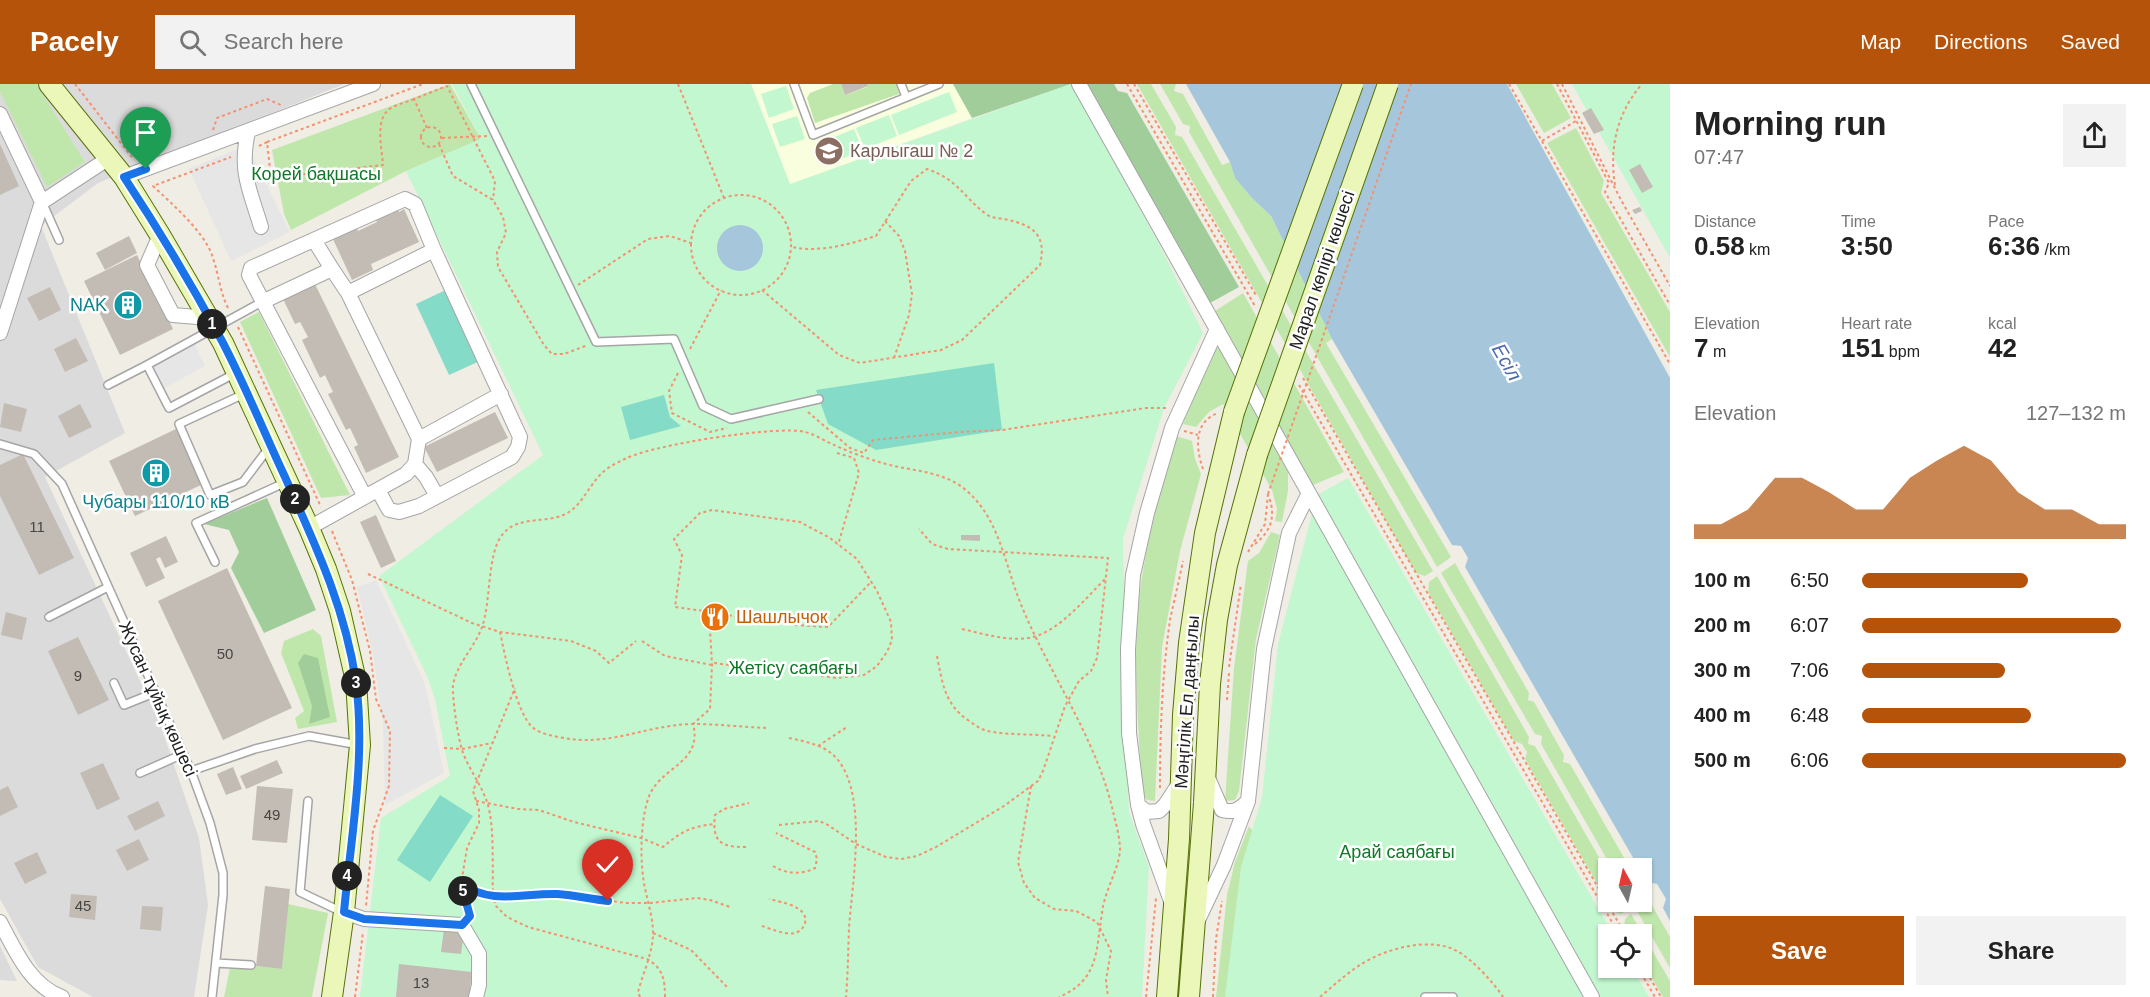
<!DOCTYPE html>
<meta charset="utf-8">
<style>
:root{--surface:#fff;--page:#f2f2f2;--text:#222;--muted:#767676;--accent:#b45309}
body{margin:0;font-family:Helvetica,sans-serif;background:var(--page);color:var(--text);height:100vh;display:flex;flex-direction:column;font-size:22px;white-space:nowrap}
*{box-sizing:border-box;margin:0}
p{font-size:20px;color:var(--muted)}
.icon{flex:none;width:33px;height:33px;fill:none;stroke:currentColor;stroke-width:2;stroke-linecap:round;stroke-linejoin:round}
.map{position:relative;flex:1;overflow:hidden}
.details{display:flex;flex-direction:column;background:var(--surface);width:480px}
.details>*{flex:none}
.needle{width:39px;rotate:352deg}
.fabs{position:absolute;left:1598px;top:774px;display:grid;gap:12px}
.fabs a{display:grid;place-items:center;width:54px;height:54px;border-radius:0px;background:var(--surface);box-shadow:0 2px 4px #0004;font-size:30px}
.pin{position:absolute;display:grid;place-items:center;width:51px;height:51px;color:#fff;margin:-62px -26px;border-radius:50% 50% 50% 0;rotate:-45deg;box-shadow:0 0 6px #0007}
.pin .icon{rotate:45deg}
.km{position:absolute;width:30px;height:30px;margin:-15px;border-radius:50%;background:#222;color:#fff;font-size:16px;line-height:30px;text-align:center}
.round{display:grid;place-items:center;flex:none;width:63px;height:63px;border-radius:0px;background:var(--page)}
.head{display:flex;align-items:center;justify-content:space-between;height:102px;padding:0 24px}
h1{font-size:33px;font-weight:600;line-height:45px}
.metrics{display:grid;grid-template-columns:repeat(3,1fr);gap:9px;height:102px;padding:6px 24px}
.metrics div{display:grid;align-content:center}
.metrics b{font-size:26px;font-weight:600}
.metrics small{font-size:16px;font-weight:400}
.metrics p{font-size:16px}
.chart{height:168px;padding:12px 24px}
.chart p{display:flex;justify-content:space-between}
.chart svg{width:100%;height:108px;margin-top:6px;fill:var(--accent);opacity:.7}
.button{display:flex;gap:12px;margin-top:auto;padding:12px 24px}
.button a{flex:1;height:69px;border-radius:0px;background:var(--accent);color:#fff;font-size:24px;font-weight:600;line-height:69px;text-align:center}
.button a+a{background:var(--page);color:var(--text)}
ul{padding:0 24px;list-style:none;font-size:20px}
li{display:grid;grid-template-columns:96px 72px 1fr;align-items:center;height:45px}
li i{height:15px;border-radius:8px;background:var(--accent)}
header{display:flex;align-items:center;gap:36px;box-sizing:border-box;height:84px;padding:0 30px;background:var(--accent);color:#fff}
header strong{font-size:28px}
nav{display:flex;gap:33px;margin-inline-start:auto;font-size:21px}
.search{width:420px;height:54px;background:var(--page);display:flex;align-items:center;gap:15px;box-sizing:border-box;padding:0 21px;border-radius:0px;color:var(--muted);font-size:22px}
main{display:flex;flex:1;min-height:0}
.map>svg:first-child{display:block}
.residential{fill:#dcdbdb}
.education{fill:#f9fede}
.grass{fill:#c0e7ab}
.forest{fill:#a1cd9a}
.park{fill:#c2f7cf}
.pitch{fill:#84dbc7}
.parking{fill:#e6e6e6}
.water{fill:#a6c7db}
.building{fill:#c3bcb4}
.lines{fill:none;stroke-linecap:round;stroke-linejoin:round}
.lane-casing{stroke:#a5a5a5;stroke-width:10}
.street-casing{stroke:#a5a5a5;stroke-width:16}
.secondary-casing{stroke:#567108;stroke-width:22}
.path{stroke:#f5916f;stroke-width:2;stroke-dasharray:3 3;stroke-linecap:butt}
.lane{stroke:#fff;stroke-width:7}
.street{stroke:#fff;stroke-width:14}
.secondary{stroke:#ebf7b9;stroke-width:20}
.secondary-bridge-casing{stroke:#567108;stroke-width:22;stroke-linecap:butt}
.path-bridge{stroke:#f5916f;stroke-width:2;stroke-dasharray:3 3;stroke-linecap:butt}
.secondary-bridge{stroke:#ebf7b9;stroke-width:20}
.route-casing{stroke:#fff;stroke-width:12}
.route{stroke:#1a73e8;stroke-width:8}
.labels{text-anchor:middle;stroke-width:5;stroke-linejoin:round;paint-order:stroke}
.number-label{font-size:15px;fill:#474644}
.education-label{font-size:18px;fill:#785e54;stroke:#fff;text-anchor:start}
.park-label{font-size:18px;fill:#0f7928;stroke:#fff}
.street-label{font-size:18px;fill:#1e1e1e;stroke:#fff}
.culture-label{font-size:18px;fill:#0d838f;stroke:#fff;text-anchor:end}
.food-label{font-size:18px;fill:#c56008;stroke:#fff;text-anchor:start}
.water-label{font-size:20px;font-style:italic;fill:#4d6daa;stroke:#fff}
</style>
<header>
<strong>Pacely</strong>
<div class="search"><svg class="icon" aria-label="search" viewBox="0 0 24 24"><circle cx="10" cy="10" r="6"/><path d="M15 15l6 6"/></svg>Search here</div>
<nav><a>Map</a><a>Directions</a><a>Saved</a></nav>
</header>
<main>
<div class="map">
<svg width="1670" height="913" viewBox="0 0 1670 913">
<rect width="100%" height="100%" fill="#efede4"/>
<!-- residential -->
<path class="residential" d="M0 0H344L98 99 41 142 125 349 45 393 160 640 199 754 208 821 194 913H93L38 883 0 815Z
M0 862 17 897 0 896Z"/>
<!-- education -->
<path class="education" d="M751 0H953L972 34 790 101Z"/>
<!-- grass -->
<path class="grass" d="M0 0H36L85 78 47 103 0 8Z
M450 0 481 55 406 87 291 146 284 130 272 66Z
M833 0H841L845 11 867 3V0H896L899 10 815 39 807 14 810 9Z
M1137 0H1151L1176 43 1175 51 1182 53 1433 487 1425 492 1416 489Z
M1160 0H1176L1174 7 1183 10 1222 81 1230 78 1235 94 1251 113 1271 132 1332 255 1326 259 1451 473 1437 483 1189 48 1190 42 1183 40Z
M1516 0H1552L1571 34 1544 49Z
M1576 44 1604 97 1601 109 1670 228V273L1547 59Z
M1243 209 1344 388 1313 401 1215 227Z
M259 228 350 411 321 414 240 238Z
M1216 264 1221 265 1224 269 1288 388V407L1282 438 1275 437 1277 425 1272 406 1223 320 1209 328 1196 343 1183 340 1213 266Z
M1176 352 1192 357 1195 375 1201 390 1180 467 1162 563 1155 717 1147 716 1142 709C1139 645 1132 580 1139 517 1145 460 1160 406 1176 352Z
M1271 448 1280 451 1256 555 1239 707 1235 716 1225 717 1234 584 1248 477 1259 469Z
M1455 479 1529 609 1528 616 1534 618 1564 671 1563 678 1570 680 1630 784H1612L1541 660 1542 652 1535 650 1441 489Z
M1437 492 1529 653 1528 660 1535 662 1608 789V818H1624L1629 825 1621 830 1613 827 1525 675 1527 668 1522 660 1514 657 1428 508 1429 498Z
M313 545 321 552 337 638 298 645 295 634 304 627 281 569 284 557Z
M1249 742 1256 752 1239 913H1216L1227 811 1235 778Z
M1650 818 1670 853V884L1637 827Z
M288 820 328 829 312 913H224L230 884 256 882 282 885Z
M1631 830 1670 897V913H1663L1641 875V850H1627L1624 846 1625 835Z"/>
<!-- forest -->
<path class="forest" d="M953 0H1071L972 34Z
M1086 0H1114L1118 7 1127 9 1239 203 1210 219Z
M267 414 316 526 264 549 231 484 239 468 229 446 204 440Z
M304 570 318 574 330 633 309 640 312 622 298 579Z"/>
<!-- park -->
<path class="park" d="M452 0H751L790 100 1071 0 1158 158 1203 249 1164 324 1123 455 1124 501 1121 576 1129 728 1149 783 1142 913H360L381 734 450 692 435 615 427 592 379 492 543 371 406 87 481 55Z
M1572 0H1670V174Z
M786 2 794 25 769 34 761 10Z
M949 8 957 28 899 51 891 31Z
M889 31 897 52 865 65 856 44Z
M797 32 805 55 780 63 772 40Z
M854 45 863 66 831 79 822 58Z
M1348 394 1613 850H1608V884H1632L1649 913H1225L1241 783 1262 714 1278 560 1317 411Z"/>
<!-- pitch -->
<path class="pitch" d="M448 205 482 276 449 291 416 220Z
M994 279 1002 346 876 366 828 340 816 306Z
M664 311 670 333 681 342 630 356 621 323Z
M440 711 473 732 430 798 397 776Z"/>
<!-- parking -->
<path class="parking" d="M247 61 290 148 231 177 189 85Z
M191 253 205 282 157 308 143 280Z
M376 496 425 600 444 689 385 721 383 641 373 570 357 503Z"/>
<!-- water -->
<path class="water" d="M1186 0H1507L1670 294V837L1663 824 1666 815 1657 800 1647 798 1641 784H1639L1465 483 1468 474 1461 462 1452 461 1332 255 1271 132 1251 113 1235 94 1230 78Z
M717 164a23 23 0 1 1 46 0a23 23 0 1 1-46 0Z"/>
<!-- building -->
<path class="building" d="M841 0H867L868 2 845 11Z
M1591 24 1604 46 1594 50 1582 29Z
M0 60 19 102 0 111Z
M1640 80 1653 103 1642 109 1629 86Z
M397 123 399 128 404 125 419 158 371 180 373 186 352 196 332 153 356 142 358 147 377 138 375 134Z
M1640 123 1642 127 1635 130 1632 126Z
M129 152 137 169 105 186 96 169Z
M137 171 173 245 120 271 84 197Z
M315 200 399 373 366 389 354 363 358 361 350 344 346 346 328 310 333 308 325 291 320 294 302 256 308 253 300 238 295 240 283 215Z
M50 203 61 226 39 237 27 214Z
M76 254 88 277 65 288 54 265Z
M4 319 27 325 21 348 0 343Z
M80 320 92 343 69 354 58 332Z
M495 328 508 354 437 388 424 363Z
M176 345 203 400 135 432 109 377Z
M23 370 74 474 39 491 0 412V381Z
M376 431 396 477 381 484 360 438Z
M961 451H980V457L961 456Z
M166 452 178 478 165 484 160 473 156 475 165 494 146 503 130 469Z
M227 484 292 624 223 656 158 517Z
M6 528 27 534 22 556 1 551Z
M714 530 729 532 728 536 713 534Z
M78 553 109 616 78 631 48 567Z
M277 676 283 689 246 705 240 692Z
M103 679 120 715 97 726 80 689Z
M233 683 242 705 226 711 217 690Z
M8 702 18 723 0 732V706Z
M257 702 293 705 287 759 252 756Z
M158 717 165 732 135 747 127 732Z
M139 755 149 776 127 787 116 766Z
M37 768 47 789 25 800 14 779Z
M604 771 624 773 622 791 602 788Z
M265 802 290 805 282 885 256 882Z
M71 810 97 812 95 836 69 833Z
M142 822 163 823 161 847 140 845Z
M444 845 464 848 461 870 441 868Z
M399 880 472 888 469 913H396Z"/>
<g class="lines">
<!-- lane casing -->
<g class="lane-casing">
<path id="lane" d="M471 0 596 258 674 255 703 322 731 335 819 315
M794 0 813 51 939 0
M901 0 906 13
M43 120 59 156
M234 290 169 324 147 281 262 218
M108 301 147 281
M244 310 179 340 210 411 243 398 268 365
M0 360 34 370 62 400 191 687 210 739 223 789V811L212 913
M215 478 196 439 284 399
M49 533 108 503
M114 599 124 621 154 609
M191 687 255 665 309 652 359 661
M140 689 183 670
M308 717 300 808 342 828
M216 879 251 881
M1425 913H1453"/>
</g>
<!-- street casing -->
<g class="street-casing">
<path id="street" d="M1079 0 1592 913
M0 30 42 118 0 249
M248 48C239 88 250 106 261 143
M124 93 373 0
M42 118 109 74
M160 151 147 181 173 231 209 234
M314 156 332 185
M348 209 434 166 415 120 405 115 251 184 249 191 365 413
M262 218 332 185 348 209 419 355 415 380 406 390 309 444
M419 355 501 310
M415 380 426 393 437 412
M378 406 389 426 399 428 419 422 512 373 518 363 520 353 434 166
M1208 694 1222 726C1234 729 1239 726 1248 717
M1138 721 1129 649 1128 565 1133 491 1147 429 1172 344 1217 245
M1171 817 1143 740 1138 721 1147 728 1159 727 1165 721 1180 698
M344 828 364 835 462 841 479 870V901L476 913
M1198 836 1224 781 1248 717 1264 565 1289 449 1309 409
M0 838C15 866 30 902 62 913"/>
</g>
<!-- secondary casing -->
<g class="secondary-casing">
<path id="secondary" d="M49 0 124 93 160 151 223 259 309 444 326 485 340 527 356 597 360 661 344 828 332 913
M1167 913 1179 755 1183 631 1189 559 1205 449 1234 328
M1189 913 1204 719 1210 600 1217 536 1227 481 1257 371"/>
</g>
<!-- path -->
<path class="path" d="M75 0 134 76
M678 0 724 114
M1127 0 1255 222
M1134 0 1257 213
M1509 0 1670 280
M1557 0 1609 99 1605 108 1670 221
M1562 0 1621 116 1670 202
M421 53a10 10 0 1 1 20 0a10 10 0 1 1-20 0Z
M427 44 414 15 447 2 495 97 493 116
M213 46 217 34 267 15 281 21
M442 54 487 52
M1542 57 1576 37
M267 58 423 0
M439 60 453 92 493 116 503 133 506 149 497 168 498 183 544 261 552 270H564L588 261
M259 62 267 58 271 94 383 81C382 65 374 34 391 24 398 20 407 18 414 15
M1615 101C1609 64 1617 29 1642 0
M691 161a50 50 0 1 1 100 0a50 50 0 1 1-100 0Z
M885 137 899 152 905 167 912 210 909 231 894 274
M578 201 648 155 670 152 691 159
M762 206 839 271 860 279 941 266 962 256 1040 181C1047 150 1033 141 1004 135 998 134 991 134 986 130 963 113 959 96 927 85L911 97 876 152C849 160 820 169 792 163
M228 224C220 208 219 192 213 174 205 148 173 121 153 102L231 73
M238 243 321 423
M690 265 721 206
M678 289 669 307 672 329 710 348 727 344
M1303 294 1625 850
M1299 301 1619 850
M808 328 850 364 864 369 873 356 959 348 1002 346 1146 324H1166
M1184 347 1198 351
M837 369 854 374 859 389 838 461
M1203 385C1196 365 1193 338 1218 329
M332 447 352 496 370 567 376 615 390 647 389 702 373 747 366 822
M1255 460C1271 447 1276 433 1269 413
M1248 468 1265 440 1268 410
M368 490 472 539 500 548 571 557 596 567 609 579 636 557
M779 540 711 528 675 523 682 471 674 455 700 429 712 426 800 438 830 454 857 475 877 507 891 538 892 556 887 568 877 582 864 591 837 594 790 588
M795 541 828 543 871 498
M962 545C984 550 1006 557 1028 554 1057 550 1085 515 1105 495
M500 548C505 572 516 627 532 643 539 649 549 651 558 653 611 664 643 641 693 640 717 640 742 643 766 644
M642 557 665 572 712 581 715 579 763 586
M937 572C942 598 945 621 968 636 976 642 983 647 993 648 1012 651 1033 650 1053 652
M1229 583 1241 500
M1227 616 1229 589
M789 654C807 658 826 661 838 676 868 714 852 799 849 844 848 867 848 890 846 913
M818 662 847 643
M444 664 462 665 492 659
M1031 702 1018 778 1024 799 1035 814 1054 825 1076 827 1097 838 1111 867 1106 896 1108 913
M1160 704C1160 648 1162 592 1170 536 1174 517 1179 497 1183 477
M476 717 518 725 539 726 574 738 641 754 663 763C682 747 690 743 714 740
M779 741 819 737 828 741 856 760 886 773 901 775 917 772 936 763 1004 722 1038 697 1043 687 1065 622 1079 597 1091 587 1097 574 1108 474 948 465 932 460 919 445
M746 763C720 763 712 758 715 731L724 725 749 719
M773 782C786 790 802 791 815 784L817 775 815 768 776 749
M461 800 488 812 559 810 626 819H650L697 814 710 816 730 823
M470 831 461 800 467 764 479 739V726L473 707 515 604
M762 842C771 845 785 851 795 849 799 848 804 844 805 839 809 822 780 818 769 815
M653 849 691 866 728 904
M1641 878 1661 913
M1638 884 1655 913
M355 913 363 848
M640 913 638 908C643 889 654 866 653 846 652 828 645 810 643 792 640 769 641 730 650 710 663 682 703 678 693 640L710 625 712 581 709 528
M665 913C665 896 663 884 647 875L528 843 507 833 496 822 493 813C492 787 495 741 487 718 481 700 468 684 462 666 458 653 452 614 453 601 457 579 475 563 482 543 491 519 487 470 502 451 518 430 549 441 569 428 583 419 590 400 602 389 608 383 618 378 627 374 653 361 778 341 805 348 814 350 823 356 832 360 849 368 868 375 886 380 912 387 940 387 962 403 999 431 1004 478 1020 518 1048 588 1094 650 1112 723 1115 737 1120 752 1120 766 1119 785 1104 808 1102 829 1096 867 1099 896 1059 913
M1146 913 1156 814
M1213 913 1216 855 1222 817
M1320 913C1333 902 1346 890 1360 881 1384 865 1430 852 1457 867 1472 875 1494 899 1503 913"/>
<!-- lane -->
<use href="#lane" class="lane"/>
<!-- street -->
<use href="#street" class="street"/>
<!-- secondary -->
<use href="#secondary" class="secondary"/>
<!-- secondary-bridge casing -->
<g class="secondary-bridge-casing">
<path id="secondary-bridge" d="M1234 328 1353 0
M1257 371 1388 0"/>
</g>
<!-- path-bridge -->
<path class="path-bridge" d="M1268 410 1411 0"/>
<!-- secondary-bridge -->
<use href="#secondary-bridge" class="secondary-bridge"/>
</g>
<g class="lines">
<!-- route casing -->
<g class="route-casing">
<path id="route" d="M146 85 124 93C159 146 192 201 222 257 245 301 264 348 285 393 315 460 345 523 356 598 366 674 351 752 344 828L364 835 462 841 470 832 461 800C493 821 522 809 557 810 574 811 591 815 608 817"/>
</g>
<!-- route -->
<use href="#route" class="route"/>
</g>
<!-- icons -->
<defs>
<g id="school-disc" transform="scale(1.5)"><circle r="9.5" fill="#8d6e63" stroke="#fff"/><path d="M0-5L7-2L0 1L-7-2ZM-4 1L0 2.5L4 1V4Q0 6-4 4Z" fill="#fff"/></g>
<g id="building-disc" transform="scale(1.5)"><circle r="9.5" fill="#0f9aa8" stroke="#fff"/><path d="M-4-6H4V6H1V3H-1V6H-4ZM-2.5-4.3h1.7v1.8h-1.7ZM.8-4.3h1.7v1.8H.8ZM-2.5-1h1.7V.8h-1.7ZM.8-1h1.7V.8H.8Z" fill="#fff"/></g>
<g id="restaurant-disc" transform="scale(1.5)"><circle r="9.5" fill="#e8710a" stroke="#fff"/><path d="M-5-6h1v4h1v-4h1v4h1v-4h1v5L-1.5 .5V6h-2V.5L-5-1ZM5-6V6H3V1.5H1.5Q1.5-4 5-6Z" fill="#fff"/></g>
</defs>
<g fill-rule="evenodd">
<use href="#school-disc" x="829" y="67"/>
<use href="#building-disc" x="128" y="221"/>
<use href="#building-disc" x="156" y="389"/>
<use href="#restaurant-disc" x="715" y="533"/>
</g>
<g class="labels">
<!-- number labels -->
<g class="number-label">
<text x="37" y="448">11</text>
<text x="225" y="575">50</text>
<text x="78" y="597">9</text>
<text x="272" y="736">49</text>
<text x="83" y="827">45</text>
<text x="421" y="904">13</text>
</g>
<!-- education labels -->
<g class="education-label">
<text x="850" y="73">Карлыгаш № 2</text>
</g>
<!-- park labels -->
<g class="park-label">
<text x="316" y="96">Корей бақшасы</text>
<text x="793" y="590">Жетісу саябағы</text>
<text x="1397" y="774">Арай саябағы</text>
</g>
<!-- street labels -->
<g class="street-label">
<text transform="translate(1322 186) rotate(-71)" y="6">Марал көпірі көшесі</text>
<text transform="translate(158 615) rotate(66)" y="6">Жусан тұйық көшесі</text>
<text transform="translate(1187 618) rotate(-86)" y="6">Мәңгілік Ел даңғылы</text>
</g>
<!-- culture labels -->
<g class="culture-label">
<text x="107" y="227">NAK</text>
<text x="156" y="424" text-anchor="middle">Чубары 110/10 кВ</text>
</g>
<!-- food labels -->
<g class="food-label">
<text x="736" y="539">Шашлычок</text>
</g>
<!-- water labels -->
<g class="water-label">
<text transform="translate(1507 278) rotate(60)" y="7">Есіл</text>
</g>
</g>
</svg>
<div class="fabs">
<a><svg class="needle" viewBox="-14 -14 28 28"><path d="M0-13l5 13h-10z" fill="#e53935"/><path d="M0 13l5-13h-10z" fill="#767676"/></svg></a>
<a><svg class="icon" aria-label="locate" viewBox="0 0 24 24"><circle cx="12" cy="12" r="6"/><path d="M12 2v4M12 18v4M2 12h4M18 12h4"/></svg></a>
</div>
<div class="pin" style="left:146px;top:85px;background:#1e9e55"><svg class="icon" aria-label="arrive" viewBox="0 0 24 24"><path d="M6 21V4h12l-3 4 3 4H6"/></svg></div>
<div class="pin" style="left:608px;top:817px;background:#d93025"><svg class="icon" aria-label="check" viewBox="0 0 24 24"><path d="M5 12l5 5 9-10"/></svg></div>
<b class="km" style="left:212px;top:240px">1</b>
<b class="km" style="left:295px;top:415px">2</b>
<b class="km" style="left:356px;top:599px">3</b>
<b class="km" style="left:347px;top:792px">4</b>
<b class="km" style="left:463px;top:807px">5</b>
</div>
<section class="details">
<div class="head"><div><h1>Morning run</h1><p>07:47</p></div><a class="round"><svg class="icon" aria-label="share" viewBox="0 0 24 24"><path d="M12 15V3M7 8l5-5 5 5M5 13v7h14v-7"/></svg></a></div>
<div class="metrics">
<div><p>Distance</p><b>0.58<small> km</small></b></div>
<div><p>Time</p><b>3:50</b></div>
<div><p>Pace</p><b>6:36<small> /km</small></b></div>
</div>
<div class="metrics">
<div><p>Elevation</p><b>7<small> m</small></b></div>
<div><p>Heart rate</p><b>151<small> bpm</small></b></div>
<div><p>kcal</p><b>42</b></div>
</div>
<div class="chart"><p><span>Elevation</span>127–132 m</p>
<svg viewBox="0 0 160 44" preserveAspectRatio="none"><path d="M0 44V38L10 38L20 32L30 19L40 19L50 25L60 32L70 32L80 19L90 12L100 6L110 12L120 25L130 32L140 32L150 38L160 38V44z"/></svg>
</div>
<ul>
<li><b>100 m</b>6:50<i style="width:63%"></i></li>
<li><b>200 m</b>6:07<i style="width:98%"></i></li>
<li><b>300 m</b>7:06<i style="width:54%"></i></li>
<li><b>400 m</b>6:48<i style="width:64%"></i></li>
<li><b>500 m</b>6:06<i style="width:100%"></i></li>
</ul>
<div class="button"><a>Save</a><a>Share</a></div>
</section>
</main>
